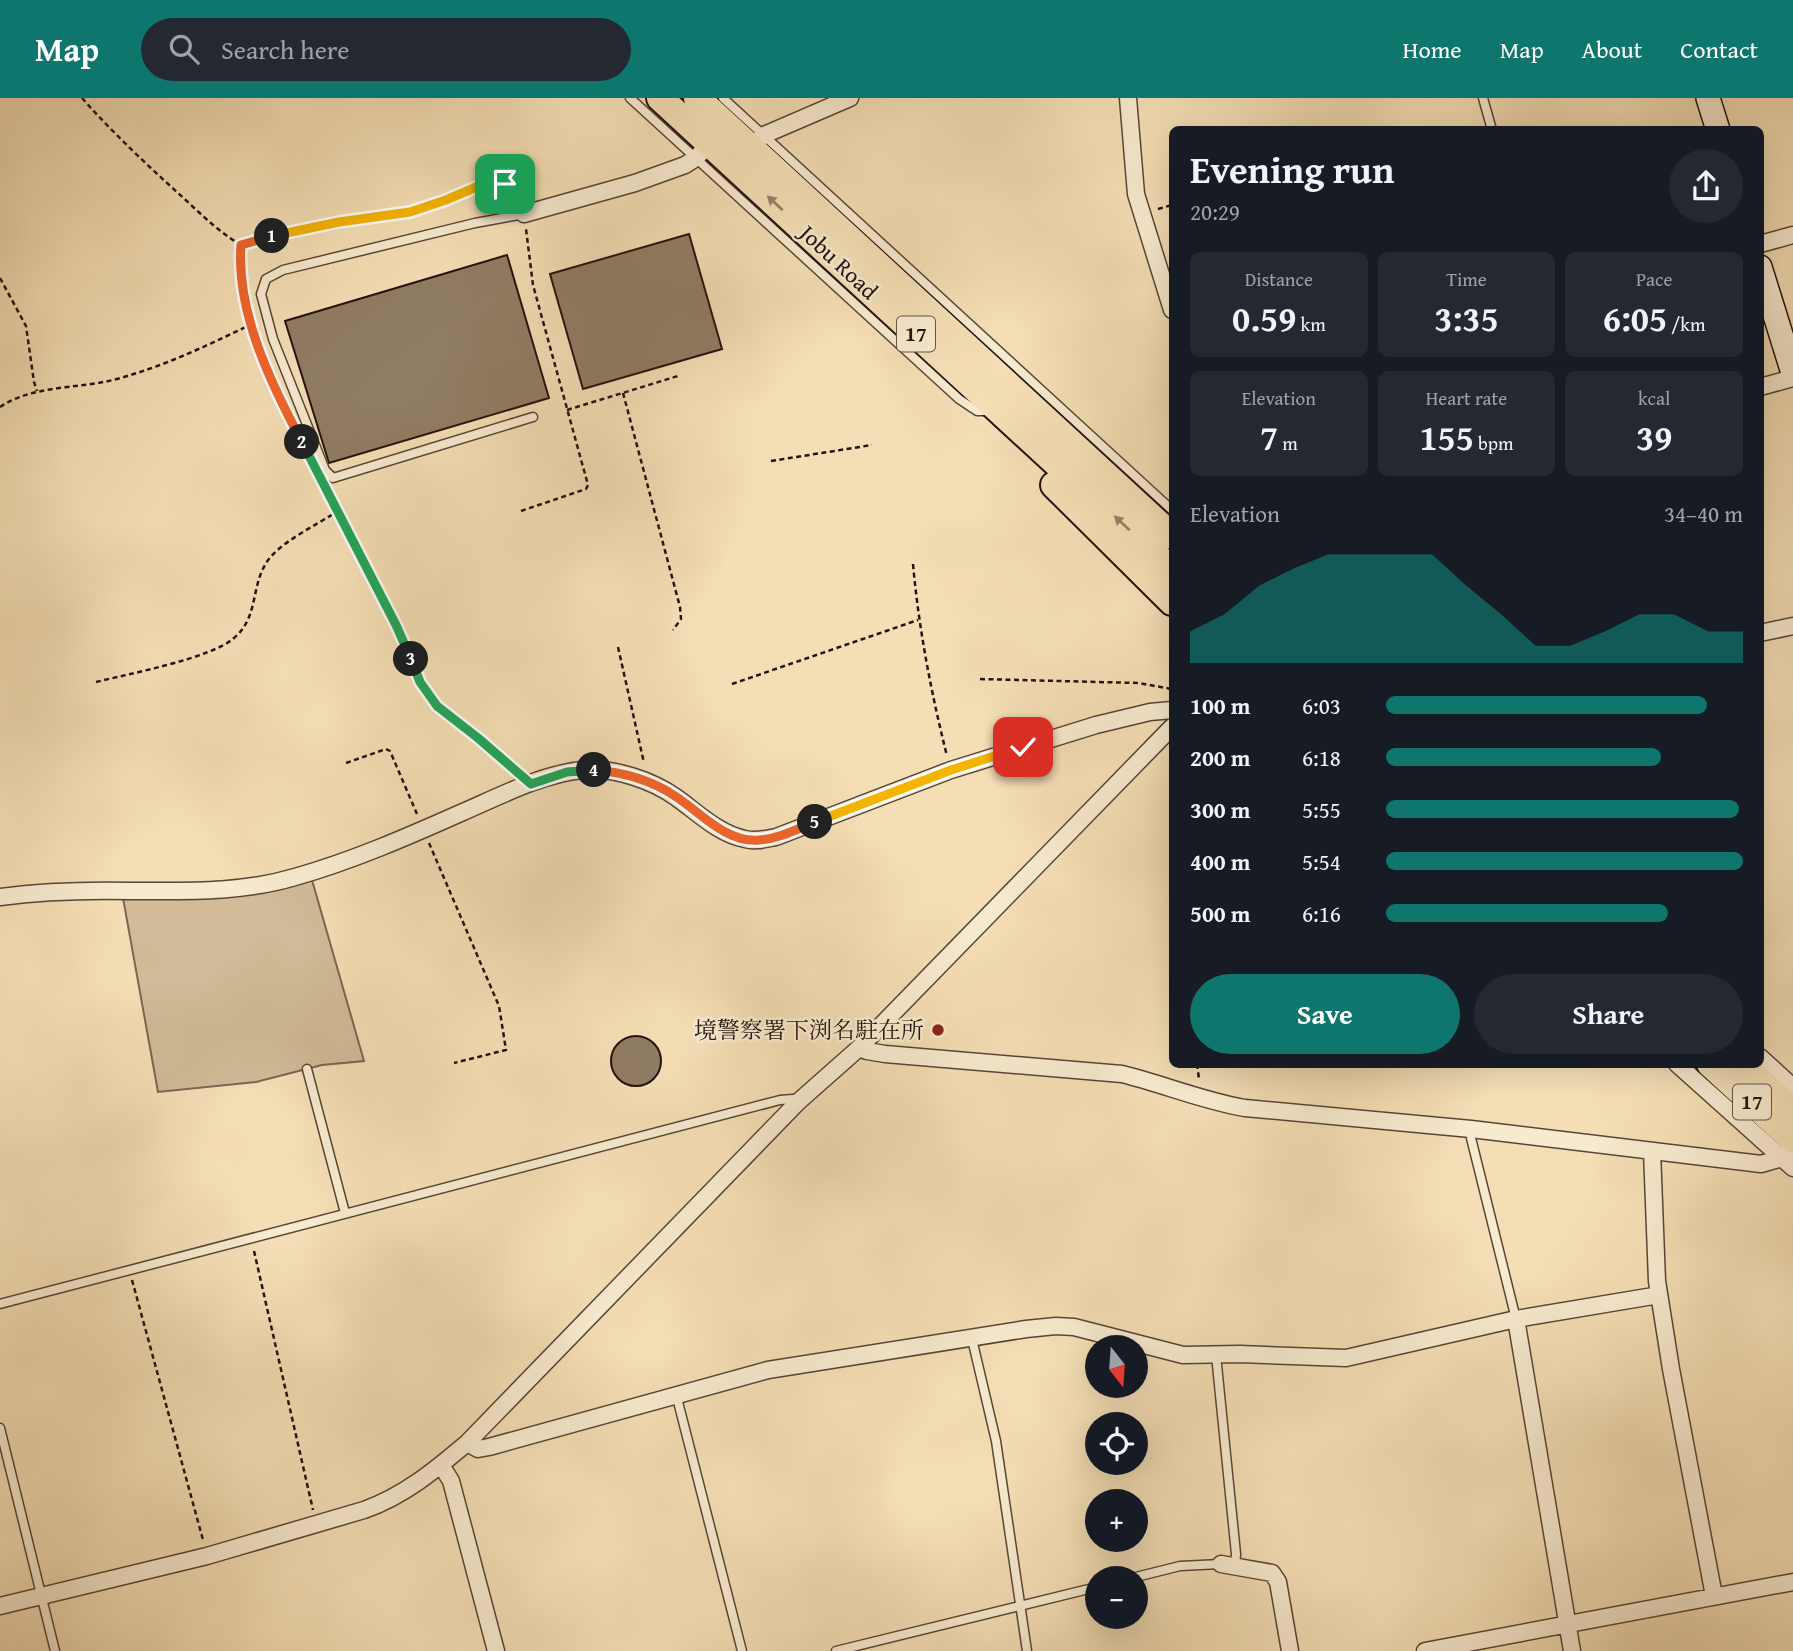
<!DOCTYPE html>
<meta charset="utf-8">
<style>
:root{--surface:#171b24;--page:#242831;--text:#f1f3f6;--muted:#9ea1a6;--accent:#0f766e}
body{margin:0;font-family:"Gentium Book Plus","Noto Serif JP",serif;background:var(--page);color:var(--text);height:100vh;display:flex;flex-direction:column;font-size:26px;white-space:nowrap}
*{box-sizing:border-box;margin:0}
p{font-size:23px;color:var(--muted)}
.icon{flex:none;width:38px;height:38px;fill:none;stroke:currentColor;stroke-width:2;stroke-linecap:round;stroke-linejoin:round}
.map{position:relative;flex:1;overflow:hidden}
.sheet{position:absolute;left:1169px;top:28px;width:595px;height:942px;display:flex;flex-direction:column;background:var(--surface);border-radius:10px;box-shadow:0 7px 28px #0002}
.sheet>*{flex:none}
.needle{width:46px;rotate:163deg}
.fabs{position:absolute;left:1085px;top:1237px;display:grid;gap:14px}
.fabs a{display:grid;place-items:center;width:63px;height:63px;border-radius:50%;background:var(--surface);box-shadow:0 7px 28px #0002;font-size:35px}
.pin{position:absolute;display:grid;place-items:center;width:60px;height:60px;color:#fff;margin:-30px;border-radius:14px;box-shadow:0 4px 10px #0006}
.km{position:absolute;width:35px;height:35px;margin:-18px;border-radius:50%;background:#222;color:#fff;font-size:19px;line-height:35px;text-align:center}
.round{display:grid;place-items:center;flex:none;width:74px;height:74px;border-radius:37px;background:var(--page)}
.head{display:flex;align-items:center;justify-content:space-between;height:119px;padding:0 21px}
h1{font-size:38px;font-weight:600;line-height:52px}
.figures{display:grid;grid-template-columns:repeat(3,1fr);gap:10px;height:119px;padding:7px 21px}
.figures div{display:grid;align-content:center;border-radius:10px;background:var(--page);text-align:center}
.figures b{font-size:35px;font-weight:600}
.figures small{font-size:19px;font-weight:400}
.figures p{font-size:19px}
.chart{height:196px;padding:14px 21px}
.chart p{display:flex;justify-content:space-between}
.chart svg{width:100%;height:126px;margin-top:7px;fill:var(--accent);opacity:.7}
.action{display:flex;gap:14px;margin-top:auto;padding:14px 21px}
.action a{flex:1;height:80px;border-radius:42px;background:var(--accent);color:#fff;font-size:28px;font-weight:600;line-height:80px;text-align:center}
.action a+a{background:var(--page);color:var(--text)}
ul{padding:0 21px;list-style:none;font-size:23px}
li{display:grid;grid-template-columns:112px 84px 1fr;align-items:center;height:52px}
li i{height:18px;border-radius:9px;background:var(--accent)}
header{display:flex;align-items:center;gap:42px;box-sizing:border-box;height:98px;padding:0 35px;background:var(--accent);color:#fff}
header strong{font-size:33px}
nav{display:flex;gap:38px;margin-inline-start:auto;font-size:24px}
.search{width:490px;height:63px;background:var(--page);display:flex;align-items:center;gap:18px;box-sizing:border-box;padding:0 24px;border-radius:38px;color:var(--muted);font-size:26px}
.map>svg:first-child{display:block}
.green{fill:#d1bb98;stroke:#7a6652;stroke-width:2}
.building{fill:#907c64;stroke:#24120c;stroke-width:2}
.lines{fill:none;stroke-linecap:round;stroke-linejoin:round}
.service-casing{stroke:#584536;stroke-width:11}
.minor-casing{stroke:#584536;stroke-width:19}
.secondary-casing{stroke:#24120c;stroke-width:26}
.trunk-casing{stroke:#24120c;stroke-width:30}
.path{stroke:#24120c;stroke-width:2.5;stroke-dasharray:5 3.5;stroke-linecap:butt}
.service{stroke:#f8eacf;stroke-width:8}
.minor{stroke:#f8eacf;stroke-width:16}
.secondary{stroke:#f8eacf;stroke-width:23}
.trunk{stroke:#f4deb5;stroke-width:26}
.oneway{fill:#968269}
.split-1-casing{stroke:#fff;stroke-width:14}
.split-2-casing{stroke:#fff;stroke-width:14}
.split-3-casing{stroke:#fff;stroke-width:14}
.split-4-casing{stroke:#fff;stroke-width:14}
.split-5-casing{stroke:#fff;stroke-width:14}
.split-6-casing{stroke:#fff;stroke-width:14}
.split-1{stroke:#f5b400;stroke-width:9}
.split-2{stroke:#f0652b;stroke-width:9}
.split-3{stroke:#22a559;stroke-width:9}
.split-4{stroke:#22a559;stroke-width:9}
.split-5{stroke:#f0652b;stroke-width:9}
.split-6{stroke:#f5b400;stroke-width:9}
.poi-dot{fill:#8f2418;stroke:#f8eacf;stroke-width:2.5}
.labels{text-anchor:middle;stroke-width:5;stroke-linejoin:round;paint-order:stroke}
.shield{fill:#f8eacf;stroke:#645346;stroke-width:2}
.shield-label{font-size:21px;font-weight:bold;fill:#24120c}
.street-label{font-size:23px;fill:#24120c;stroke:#f8eacf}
.poi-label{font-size:23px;fill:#24120c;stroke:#f8eacf;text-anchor:end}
</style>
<header>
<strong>Map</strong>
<div class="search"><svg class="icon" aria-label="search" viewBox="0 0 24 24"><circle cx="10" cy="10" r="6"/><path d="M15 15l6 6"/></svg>Search here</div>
<nav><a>Home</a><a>Map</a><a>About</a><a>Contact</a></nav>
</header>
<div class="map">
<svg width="1793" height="1553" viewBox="0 0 1793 1553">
<rect width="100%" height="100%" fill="#f4deb5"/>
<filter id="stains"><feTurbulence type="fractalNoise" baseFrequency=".00286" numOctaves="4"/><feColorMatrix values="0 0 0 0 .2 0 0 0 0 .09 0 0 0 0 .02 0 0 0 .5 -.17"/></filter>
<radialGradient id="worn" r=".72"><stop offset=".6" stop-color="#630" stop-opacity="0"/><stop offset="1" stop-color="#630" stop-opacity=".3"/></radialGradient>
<!-- green -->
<path class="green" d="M312 782 364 963 322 967 256 984 158 994 123 800Z"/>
<!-- building -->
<path class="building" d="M689 136 722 251 583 291 550 176Z
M507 157 549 300 329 365 285 223Z
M611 963a25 25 0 1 1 50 0a25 25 0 1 1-50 0Z"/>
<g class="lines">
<!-- service casing -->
<g class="service-casing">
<path id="service" d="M630 0 959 301 977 313H988
M723 0 1172 412
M1483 0 1492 32
M524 116 475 125 283 172 266 181 261 196 273 241 325 372 333 380 533 319
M307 971 345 1115
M1471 1031V1040L1516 1221
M0 1206 780 1002 793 1001 798 1004
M972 1241 996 1343 1027 1553
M1216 1257 1236 1456 1235 1469
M676 1296 742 1553
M0 1330 55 1553
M1132 1480 1180 1468 1221 1466
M836 1553 1097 1489"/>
</g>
<!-- minor casing -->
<g class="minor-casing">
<path id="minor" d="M1128 0 1136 96 1172 212
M751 48 764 37 850 0
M524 116 635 85 685 67 696 60 710 45
M1760 146 1793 137
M1760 289 1793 280
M1760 535 1793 528
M0 799C44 793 88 792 132 793 188 793 241 795 295 779 352 763 409 738 463 714 500 698 542 676 582 672 613 669 652 682 677 700 698 715 719 736 745 741 755 744 765 741 776 739L951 672 1096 627 1150 614 1172 612
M859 950 867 953 885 956 1122 976C1163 986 1203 1003 1245 1010L1471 1031 1761 1066 1782 1060 1793 1050
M1760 959 1793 989
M1677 966 1793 1070
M1652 1053 1657 1183 1671 1271 1714 1498
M1516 1221 1572 1553
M467 1345 478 1351 489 1349 768 1272 1026 1231 1056 1228 1074 1229 1183 1257 1240 1256 1346 1260 1516 1221 1659 1197
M441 1367 451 1383 496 1553
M1221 1466 1272 1475 1278 1484 1290 1553
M0 1508 207 1458 364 1412C404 1398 435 1372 467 1345L798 1004 859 950 1172 629
M1425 1553 1793 1484"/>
</g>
<!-- secondary casing -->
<g class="secondary-casing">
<path id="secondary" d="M1708 0 1718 32
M1760 169 1793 275"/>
</g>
<!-- trunk casing -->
<g class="trunk-casing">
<path id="trunk" d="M660 0 1172 472
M697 0 1172 438
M1054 387 1172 504
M1710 966 1793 1042
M1742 966 1793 1013"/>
</g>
<!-- path -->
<path class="path" d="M82 0C112 34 145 65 178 95 198 113 217 133 241 147
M1158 111 1172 107
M241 147 252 142 339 124 410 114 446 102 490 84 499 82 517 101
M241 147C237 203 262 260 286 310
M0 180 26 228 34 284 37 293
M623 295 680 509 681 521 673 532
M0 309C33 287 76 291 113 282 163 269 206 248 252 226
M567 312 678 278
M771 363 872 347
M327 391 396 527 420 584 430 598 437 608 479 640 516 674
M521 413 586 391 588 387 533 187 526 131
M913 466C919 532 931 594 947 658
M618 549 644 665
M980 581 1138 585 1172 591
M96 584C128 576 212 560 234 540 258 520 251 491 265 467 277 445 317 427 338 413
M732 586 918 522
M346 665 386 651 390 653 417 716
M429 745 499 908 506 952 454 965
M1197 966 1199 981
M254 1153 313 1412
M132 1182 203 1442"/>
<!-- service -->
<use href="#service" class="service"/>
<!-- minor -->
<use href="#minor" class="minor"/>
<!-- secondary -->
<use href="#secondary" class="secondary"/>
<!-- trunk -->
<use href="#trunk" class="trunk"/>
</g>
<!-- one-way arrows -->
<defs><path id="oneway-solid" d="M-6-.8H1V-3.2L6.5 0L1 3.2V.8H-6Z" transform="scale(1.75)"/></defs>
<g class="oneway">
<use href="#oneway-solid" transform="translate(775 105) rotate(-137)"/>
<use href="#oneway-solid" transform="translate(1122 425) rotate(-137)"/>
</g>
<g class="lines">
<!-- split-1 casing -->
<g class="split-1-casing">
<path id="split-1" d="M272 138 339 124 410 114 446 102 490 83 499 82 505 86"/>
</g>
<!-- split-2 casing -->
<g class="split-2-casing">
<path id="split-2" d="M272 138 241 147C236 214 271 286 302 344"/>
</g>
<!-- split-3 casing -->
<g class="split-3-casing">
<path id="split-3" d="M302 344 396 527 411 561"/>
</g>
<!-- split-4 casing -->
<g class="split-4-casing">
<path id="split-4" d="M411 561 420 584 437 608 478 640 531 686 567 674 594 672"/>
</g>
<!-- split-5 casing -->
<g class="split-5-casing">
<path id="split-5" d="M594 672C622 674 651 682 675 698 700 714 726 745 759 742 778 741 797 731 815 724"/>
</g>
<!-- split-6 casing -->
<g class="split-6-casing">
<path id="split-6" d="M815 724 951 672 1023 649"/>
</g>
<!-- split-1 -->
<use href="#split-1" class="split-1"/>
<!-- split-2 -->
<use href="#split-2" class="split-2"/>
<!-- split-3 -->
<use href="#split-3" class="split-3"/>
<!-- split-4 -->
<use href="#split-4" class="split-4"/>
<!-- split-5 -->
<use href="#split-5" class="split-5"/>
<!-- split-6 -->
<use href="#split-6" class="split-6"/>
</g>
<!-- markers -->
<circle class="poi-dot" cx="938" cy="932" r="7"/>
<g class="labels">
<!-- shield labels -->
<g class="shield">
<rect x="897" y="218.5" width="38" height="35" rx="5"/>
<rect x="1733" y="986.5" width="38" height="35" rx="5"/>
</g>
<g class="shield-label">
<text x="916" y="243">17</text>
<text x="1752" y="1011">17</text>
</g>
<!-- street labels -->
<g class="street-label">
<text transform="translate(839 164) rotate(43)" y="8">Jobu Road</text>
</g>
<!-- poi labels -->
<g class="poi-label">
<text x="924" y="940">境警察署下渕名駐在所</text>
</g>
</g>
<rect width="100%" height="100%" filter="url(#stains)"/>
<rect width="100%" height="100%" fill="url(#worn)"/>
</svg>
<div class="fabs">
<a><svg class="needle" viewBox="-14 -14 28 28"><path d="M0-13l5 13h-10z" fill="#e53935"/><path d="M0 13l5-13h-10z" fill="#9ea1a6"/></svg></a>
<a><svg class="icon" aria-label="locate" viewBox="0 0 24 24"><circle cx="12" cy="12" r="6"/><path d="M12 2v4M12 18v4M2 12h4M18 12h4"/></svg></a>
<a>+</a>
<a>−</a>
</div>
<div class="pin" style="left:505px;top:86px;background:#1e9e55"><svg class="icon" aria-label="arrive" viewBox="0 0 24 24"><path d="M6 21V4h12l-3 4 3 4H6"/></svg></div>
<div class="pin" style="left:1023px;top:649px;background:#d93025"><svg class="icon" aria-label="check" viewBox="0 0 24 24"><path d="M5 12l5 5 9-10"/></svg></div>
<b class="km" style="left:272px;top:138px">1</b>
<b class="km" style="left:302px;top:344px">2</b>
<b class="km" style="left:411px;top:561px">3</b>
<b class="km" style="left:594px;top:672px">4</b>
<b class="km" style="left:815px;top:724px">5</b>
<section class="sheet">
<div class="head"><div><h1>Evening run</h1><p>20:29</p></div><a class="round"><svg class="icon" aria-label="share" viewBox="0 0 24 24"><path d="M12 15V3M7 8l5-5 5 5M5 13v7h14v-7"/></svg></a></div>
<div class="figures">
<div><p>Distance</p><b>0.59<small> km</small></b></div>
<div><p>Time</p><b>3:35</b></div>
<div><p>Pace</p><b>6:05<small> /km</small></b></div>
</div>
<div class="figures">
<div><p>Elevation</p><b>7<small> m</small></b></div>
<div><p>Heart rate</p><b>155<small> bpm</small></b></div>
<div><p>kcal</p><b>39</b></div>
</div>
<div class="chart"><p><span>Elevation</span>34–40 m</p>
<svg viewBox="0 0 160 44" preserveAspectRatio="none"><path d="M0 44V33L10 27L20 17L30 11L40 6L50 6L60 6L70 6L80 17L90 27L100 38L110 38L120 33L130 27L140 27L150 33L160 33V44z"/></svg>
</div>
<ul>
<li><b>100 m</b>6:03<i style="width:90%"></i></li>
<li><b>200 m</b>6:18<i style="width:77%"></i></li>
<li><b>300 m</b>5:55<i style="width:99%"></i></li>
<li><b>400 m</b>5:54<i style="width:100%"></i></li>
<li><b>500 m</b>6:16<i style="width:79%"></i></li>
</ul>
<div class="action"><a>Save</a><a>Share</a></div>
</section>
</div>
